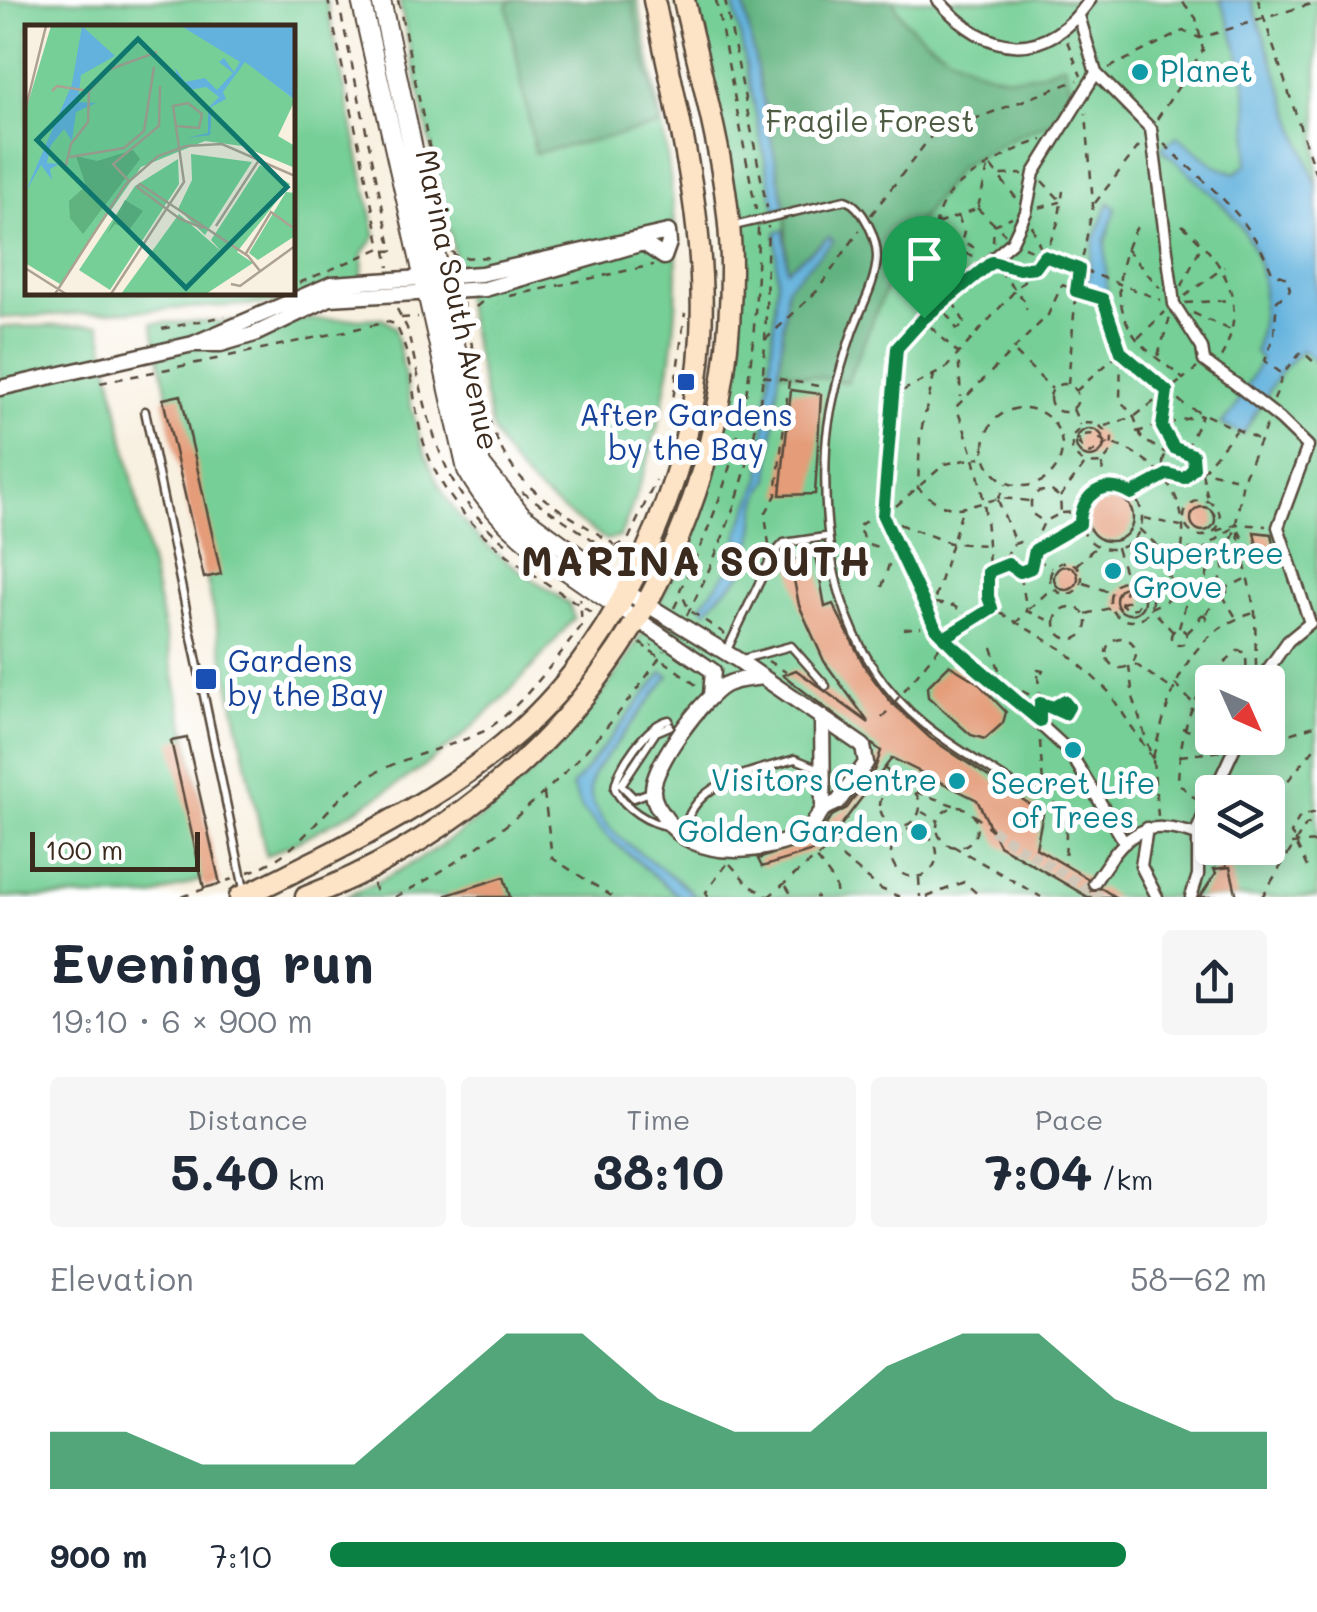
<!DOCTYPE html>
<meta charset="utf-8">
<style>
:root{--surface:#fff;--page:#f6f6f7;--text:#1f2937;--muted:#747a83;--accent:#0b8043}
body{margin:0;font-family:Mali,sans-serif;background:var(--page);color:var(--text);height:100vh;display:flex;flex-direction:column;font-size:38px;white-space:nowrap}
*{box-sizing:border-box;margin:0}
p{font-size:32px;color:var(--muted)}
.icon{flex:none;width:55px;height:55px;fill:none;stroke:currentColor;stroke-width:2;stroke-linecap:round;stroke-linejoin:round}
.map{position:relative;height:897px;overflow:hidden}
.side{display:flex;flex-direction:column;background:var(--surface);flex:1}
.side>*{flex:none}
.needle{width:65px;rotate:135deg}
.tools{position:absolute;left:1195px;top:665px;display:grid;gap:20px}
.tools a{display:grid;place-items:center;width:90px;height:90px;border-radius:10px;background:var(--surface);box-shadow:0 5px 25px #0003;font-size:50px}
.scale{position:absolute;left:30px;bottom:25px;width:170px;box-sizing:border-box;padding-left:10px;border:5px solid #3b2a1e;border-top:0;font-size:28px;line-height:35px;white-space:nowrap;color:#3b2a1e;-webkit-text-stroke:8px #fff;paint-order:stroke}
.pin{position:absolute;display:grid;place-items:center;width:85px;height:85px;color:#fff;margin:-102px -42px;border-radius:50% 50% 50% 0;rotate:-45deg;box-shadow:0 0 10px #0007}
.pin .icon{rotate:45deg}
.round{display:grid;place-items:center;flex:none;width:105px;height:105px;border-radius:10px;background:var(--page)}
.overview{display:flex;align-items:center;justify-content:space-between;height:170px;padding:0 50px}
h1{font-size:55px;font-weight:700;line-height:75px}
.stats{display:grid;grid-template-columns:repeat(3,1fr);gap:15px;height:170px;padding:10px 50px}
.stats div{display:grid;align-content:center;border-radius:10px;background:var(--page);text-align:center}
.stats b{font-size:50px;font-weight:700}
.stats small{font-size:28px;font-weight:400}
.stats p{font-size:28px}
.chart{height:280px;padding:20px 50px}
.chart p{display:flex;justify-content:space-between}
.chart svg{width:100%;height:180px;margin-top:10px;fill:var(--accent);opacity:.7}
ul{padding:0 50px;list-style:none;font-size:32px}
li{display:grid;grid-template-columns:160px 120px 1fr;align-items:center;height:75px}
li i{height:25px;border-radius:12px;background:var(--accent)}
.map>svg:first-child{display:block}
.green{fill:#76cf96;stroke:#587c5a;stroke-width:2.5;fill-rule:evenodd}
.forest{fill:#60b27f;stroke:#4e6e4e;stroke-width:2.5}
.water{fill:#63b2dd;stroke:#4f6e7e;stroke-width:2.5}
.building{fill:#e49c79}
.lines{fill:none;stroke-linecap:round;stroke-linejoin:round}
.pedestrian-tunnel{stroke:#d2c8b9;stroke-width:10;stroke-dasharray:10 5;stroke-linecap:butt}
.service-casing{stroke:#57483b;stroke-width:11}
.pedestrian-casing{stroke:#57483b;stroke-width:15}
.minor-casing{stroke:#57483b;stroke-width:19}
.tertiary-casing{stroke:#57483b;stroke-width:22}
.secondary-casing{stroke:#57483b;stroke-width:25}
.path{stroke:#57483b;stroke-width:2.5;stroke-dasharray:8 8;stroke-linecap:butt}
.service{stroke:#fff;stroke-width:6}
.pedestrian{stroke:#fff;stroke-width:10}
.minor{stroke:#fff;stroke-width:14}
.tertiary{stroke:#fff;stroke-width:18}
.secondary{stroke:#fee4c6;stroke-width:20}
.pedestrian-bridge-casing{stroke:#57483b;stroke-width:15;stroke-linecap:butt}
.path-bridge{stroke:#57483b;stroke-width:2.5;stroke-dasharray:8 8;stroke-linecap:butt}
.pedestrian-bridge{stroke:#fff;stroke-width:10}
.route-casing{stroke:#fff;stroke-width:20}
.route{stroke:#0b8043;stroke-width:12}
.culture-dot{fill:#0f9aa8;stroke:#fff;stroke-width:4}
.transit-dot{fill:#1a4fb4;stroke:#fff;stroke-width:4}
.labels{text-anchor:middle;stroke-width:10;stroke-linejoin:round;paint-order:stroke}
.culture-label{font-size:30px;fill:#0d838f;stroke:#fff;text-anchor:start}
.park-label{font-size:30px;fill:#4d5c42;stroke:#fff}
.street-label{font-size:30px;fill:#3b2a1e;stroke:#fff}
.transit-label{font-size:30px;fill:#164399;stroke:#fff}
.district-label{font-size:40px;font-weight:bold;letter-spacing:2.5px;fill:#3b2a1e;stroke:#fff}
.inset-road{fill:none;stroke:#aca192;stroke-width:2.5}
.view{fill:#0f766e;fill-opacity:0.15;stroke:#0f766e;stroke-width:5}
.inset-edge{fill:none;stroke:#3b2a1e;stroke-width:5}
</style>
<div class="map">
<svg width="1317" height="897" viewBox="0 0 1317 897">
<rect width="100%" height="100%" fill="#fff"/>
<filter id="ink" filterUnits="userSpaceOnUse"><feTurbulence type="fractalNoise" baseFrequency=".01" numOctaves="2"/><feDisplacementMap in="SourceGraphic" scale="20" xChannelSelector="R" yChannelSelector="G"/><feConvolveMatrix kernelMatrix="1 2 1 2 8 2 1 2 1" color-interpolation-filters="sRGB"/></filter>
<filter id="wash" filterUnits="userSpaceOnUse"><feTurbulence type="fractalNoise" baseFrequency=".0048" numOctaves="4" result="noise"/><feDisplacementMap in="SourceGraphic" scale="40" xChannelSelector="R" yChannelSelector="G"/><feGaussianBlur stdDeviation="2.25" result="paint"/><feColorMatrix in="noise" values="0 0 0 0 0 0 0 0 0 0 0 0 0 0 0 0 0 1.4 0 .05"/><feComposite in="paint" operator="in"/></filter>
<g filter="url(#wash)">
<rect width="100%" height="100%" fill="#f8f0e0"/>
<!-- green -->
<path class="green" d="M0 0H326L376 236 363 253 361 299 0 318ZM28 28H292V292H28Z
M399 0H637C682 208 704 334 620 537L606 540C559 508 515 482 492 429Z
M693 0H1317V897H345C604 785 754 515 736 238 734 211 726 183 722 156 712 104 702 52 693 0ZM1212 682H1268V738H1212ZM1212 792H1268V848H1212Z
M383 318 395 328C411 404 420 484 481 540 507 564 540 583 569 604L574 618C481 734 401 794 266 856L152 323Z
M100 325 216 875 151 897H0V327Z"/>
<!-- forest -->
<path class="forest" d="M512 0H632L660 126 535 153 507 5Z
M743 0H893C905 34 968 70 1002 76 1023 80 1045 72 1064 64L1074 99 1059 119 1014 137 959 167 907 238 847 382 779 371 787 286 829 237 787 269 785 208Z"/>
<!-- water -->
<path class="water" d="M733 0H743L785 208 775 210Z
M1220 0H1251L1317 187V363L1302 350 1281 371 1243 434 1221 424 1234 410 1261 359 1255 352C1283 245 1235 215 1161 148L1177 136 1217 167 1236 173 1247 164C1253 106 1243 54 1220 0Z
M1109 202 1116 209 1105 241 1107 295 1086 289 1094 240Z
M784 230 787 269 829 237 833 241 787 287 769 480C749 505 759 535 748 563 740 583 717 591 707 611L701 605 741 554 738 533 761 478 777 283 776 232Z
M663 672 669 676 595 771C568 824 667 863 696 897H680L608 837 582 809 572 787Z"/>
<g id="blocks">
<!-- building -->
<path class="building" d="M791 390 821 394 815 494 780 495Z
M181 395 221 574 204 578 163 399Z
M1076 443a14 14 0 1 1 28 0a14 14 0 1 1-28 0Z
M1087 518a23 23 0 1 1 46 0a23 23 0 1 1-46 0Z
M1191 519a12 12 0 1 1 24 0a12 12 0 1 1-24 0Z
M1254 532 1271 534 1275 552 1258 551Z
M816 555 825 607 833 604 866 669 890 701 930 738 1043 813 1036 848 1087 878 1090 891 1101 888 1115 897H1088L999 845 977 800 892 758 832 837 816 850 762 867 758 859 816 839 832 816 847 808 875 769 881 751 783 675 796 670 869 723 824 661 799 605 790 560Z
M1054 578a12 12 0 1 1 24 0a12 12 0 1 1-24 0Z
M1116 600a14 14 0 1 1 28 0a14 14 0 1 1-28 0Z
M949 665 977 682 1006 712 1003 723 985 739 971 735 928 697 927 687Z
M187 738 220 884 204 888 171 741Z
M1230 867 1237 897H1200L1216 873 1214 869Z
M504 877 510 897H447V895Z"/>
</g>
</g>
<g filter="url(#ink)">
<use href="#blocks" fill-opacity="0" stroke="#57483b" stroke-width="2.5"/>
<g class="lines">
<!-- pedestrian-tunnel -->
<path class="pedestrian-tunnel" d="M992 830 1101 897"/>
<!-- service casing -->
<g class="service-casing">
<path id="service" d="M734 226 845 200C863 206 877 238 877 257 876 284 859 311 851 336 839 372 828 410 826 448 821 550 839 655 924 724 951 746 983 764 1013 784
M145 411 244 889
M727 650 772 556 784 543 825 537
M739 660 791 646 826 686
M669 720C648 724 616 768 615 789 623 807 650 825 670 826
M653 791 634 798 621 785 656 732 670 726
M684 834C690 781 751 773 795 759L820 769"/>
</g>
<!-- pedestrian casing -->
<g class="pedestrian-casing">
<path id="pedestrian" d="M938 0C988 57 1044 64 1090 0
M1079 16 1096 73 1151 129 1174 304 1202 348 1204 361 1237 385
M1096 73 1034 173 1026 212 1012 242 922 319 897 348 883 516 936 629 1069 751 1125 843
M1259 682 1288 641 1310 623 1278 527 1308 446 1280 419
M1214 792 1239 738
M1147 828 1141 866 1157 897
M1094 883C1125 836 1140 816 1197 835
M1191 897 1198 875V828L1212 796"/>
</g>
<!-- minor casing -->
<g class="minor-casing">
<path id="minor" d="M0 388 193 344 332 284 481 274 668 232 669 243 664 257 643 243 485 289 330 298 255 334 221 344H193
M625 591 738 660 863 746 866 763 838 802 823 809
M618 606 713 671 711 695
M763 677C750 679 736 679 725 685 703 697 652 766 653 791 653 802 660 810 666 819 694 862 768 854 808 832L823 809 822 717"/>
</g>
<!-- tertiary casing -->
<g class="tertiary-casing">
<path id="tertiary" d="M361 0 467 470C500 532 562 567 618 606
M381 0 481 465 522 516 625 591"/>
</g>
<!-- secondary casing -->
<g class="secondary-casing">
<path id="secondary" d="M240 897C268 886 294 871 321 858 392 822 458 785 518 732 622 641 695 473 701 336 707 222 677 111 654 0
M306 897C571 793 732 550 731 268 731 178 703 87 684 0"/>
</g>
<!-- path -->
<path class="path" d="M338 0 390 242 386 251 389 267
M398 0 450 244
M716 0 756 210
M725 0 767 208
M1258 0 1317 178
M1067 41 1081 76
M1109 68 1183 31 1200 38 1317 2
M1157 119 1203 50 1196 18 1181 0
M1164 144C1210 188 1247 212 1272 272L1287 278 1290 290 1277 301 1274 334 1265 361 1281 373
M1001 175 1023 174
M1042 181 1061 201
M1095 203 1142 142
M978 207 989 164 1016 198
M977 208 1005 234
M1039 208 1060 202
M871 215 932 135 1078 80
M958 216 964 231 962 241 973 247 974 255
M937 224 976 209
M1182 225C1223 260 1251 303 1221 357
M1032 226 1044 257 1058 223 1063 191
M1137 227C1117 261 1111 304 1136 338 1147 353 1169 366 1183 379L1197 368
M993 242 994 225 1012 217
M935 243 979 258
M1024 247 1161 300
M1126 249 1160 288
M386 251 402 250
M451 251 458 258 495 257
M1003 265 1034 267
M999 270 1028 305 1026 309
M299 283 381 248 328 0
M1182 286 1202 244
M941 291C932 226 925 201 987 166 1005 155 1023 145 1043 140
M510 296 653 265
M1185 296 1224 267
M482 302 466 315C478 371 483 439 525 482 550 507 586 525 615 545
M463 303 465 319
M1185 303 1232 300
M397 309 407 328C427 410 437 495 511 547
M946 313 957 329 966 325 954 304
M1193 313 1231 330
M401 318 418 317
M931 327 958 353 961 397
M162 329 225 316
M1138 338 1165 312
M765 340 817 291 860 230
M1016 353 1052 389
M229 356 388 322 395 324C413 354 412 402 422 437 448 526 522 567 595 615
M1158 356 1170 317
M934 375 920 436 918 488C953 519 959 507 998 499 1007 497 1021 501 1031 501
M763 376 824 387
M100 383 221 358
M1068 384 1076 291 1093 205 1086 113
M1050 398a14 14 0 1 1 28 0a14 14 0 1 1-28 0Z
M902 391 945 369 1044 258
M1076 391 1121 352 1120 400 1134 417 1142 439 1166 453
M1167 393 1162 427 1173 446
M1274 400 1283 374 1302 351 1317 365
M984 447a39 39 0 1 1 78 0a39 39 0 1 1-78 0Z
M1073 409 1080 425
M1105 426 1134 417 1183 379
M1136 432 1201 415
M1076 438 1080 440
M667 444 685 313
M1163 463a16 16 0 1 1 32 0a16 16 0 1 1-32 0Z
M1187 449 1202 415
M1102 464 1104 486
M1196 469 1242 480
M1202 472 1236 431
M1202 473 1208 499
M1080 518a31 31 0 1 1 62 0a31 31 0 1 1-62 0Z
M522 492 611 552
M1134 492 1166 475
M1060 497 1085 464 1102 463 1111 452 1112 438 1098 424 1086 423 1072 436V452L1085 464
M998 499 1006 484
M998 500 1015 543
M1184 518a18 18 0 1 1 36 0a18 18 0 1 1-36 0Z
M896 506 945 464 981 457
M1062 513 1079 512
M1144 518 1185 527
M866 521 857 527 868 544 884 549
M899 524 950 543 987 545
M1139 529 1170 557
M1216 531 1236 524 1266 526
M1239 531 1242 537 1248 536
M769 545 765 514 776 495 789 381
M1033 546 1044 522 1061 513 1060 497 1050 490 1038 492 1031 501V513L1044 522
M1117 548 1126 577
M1168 569a20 20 0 1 1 40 0a20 20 0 1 1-40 0Z
M1036 550 1080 524
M1200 552 1234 527
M1037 559 1051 568
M607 561 617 546 628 540 656 480
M1050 578a16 16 0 1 1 32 0a16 16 0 1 1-32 0Z
M1076 565 1096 547
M991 571 1006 565
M1020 572 1031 568 1036 558 1033 547 1020 542 1011 545 1006 559 1020 572 1027 611
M1110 600a21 21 0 1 1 42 0a21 21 0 1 1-42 0Z
M1084 583 1109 592
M1213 591a7 7 0 1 1 14 0a7 7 0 1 1-14 0Z
M1218 585 1236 526
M882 587 891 558
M935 598 962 510
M935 603 954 606 972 620
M1121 604 1130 600
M1055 623a16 16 0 1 1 32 0a16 16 0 1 1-32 0Z
M674 608 680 596
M1029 609 1052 588
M1086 614 1110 608
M1203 614 1207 618 1203 623 1199 618Z
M1206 614 1216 600
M687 615C725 542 757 456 763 373 767 324 766 275 768 226
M1235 616 1220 591 1249 577
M1015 624 1027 611 1053 622
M1179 628 1189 592
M1171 637a8 8 0 1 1 16 0a8 8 0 1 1-16 0Z
M904 629 921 627
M956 631 991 609
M1173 632 1151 608 1188 590
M1187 633 1198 622
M725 634 689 610 680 590C745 461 756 369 758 227
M1106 653a15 15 0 1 1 30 0a15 15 0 1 1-30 0Z
M640 643 649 650 652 645
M992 647 999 670
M651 651 700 688
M768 661 786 672
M1135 664 1169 687
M1129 666 1133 697 1150 752
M1256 666 1255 612 1236 524 1243 480 1268 422
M1038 670 1043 671 1041 675 1038 674Z
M1038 675 1040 708
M1175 684 1212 724
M1022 691 1054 707
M1054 708a7 7 0 1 1 14 0a7 7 0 1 1-14 0Z
M882 718 893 704
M1182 728 1225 745
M1040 741 1043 785 1062 815 1066 832 1065 865
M1245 748 1317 725
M1180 756 1222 751
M1153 757C1169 696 1185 632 1254 613
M1153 759 1108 691 1065 651 992 608 988 597C991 523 983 475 956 407L1048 315 1062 285 1103 299 1121 352 1186 406 1260 440
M1153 760 1158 816
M884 768 906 786
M880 806a20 20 0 1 1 40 0a20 20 0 1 1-40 0Z
M916 792 956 806
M544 793 552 858 613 897
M1198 801 1178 783C1180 727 1193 685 1239 650L1246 654 1247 682
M1268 805 1317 745
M937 827a20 20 0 1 1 40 0a20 20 0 1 1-40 0Z
M922 812 937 820
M974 815 992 830
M891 854a23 23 0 1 1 46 0a23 23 0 1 1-46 0Z
M953 846 1041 897
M829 847 881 889 900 897
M1217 848 1246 860 1277 845 1317 842
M817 859 835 883 837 897
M730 864 748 884 768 897
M1226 867 1231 848
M1307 867 1291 833 1300 816 1317 812
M248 872C303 854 317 812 361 782 398 756 442 751 482 732 513 717 561 654 582 625L580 599
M919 878 920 897
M373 884 378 897
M786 886 793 897
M182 897 232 879
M395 897C503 843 598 751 664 651
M708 897 706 892 727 864
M768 897C814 860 856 814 920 832
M815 897H818
M927 897 964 882 981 897
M1085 897V896
M1262 897 1306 825 1317 822"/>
<!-- service -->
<use href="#service" class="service"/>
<!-- pedestrian -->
<use href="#pedestrian" class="pedestrian"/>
<!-- minor -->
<use href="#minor" class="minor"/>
<!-- tertiary -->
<use href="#tertiary" class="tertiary"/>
<!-- secondary -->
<use href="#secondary" class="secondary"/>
<!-- pedestrian-bridge casing -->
<g class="pedestrian-bridge-casing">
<path id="pedestrian-bridge" d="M1237 385 1280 419"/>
</g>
<!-- path-bridge -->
<path class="path-bridge" d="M1109 443 1090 454 1079 444 1082 436C1095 430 1097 440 1109 443 1156 456 1190 496 1182 548 1177 577 1150 587 1136 608L1127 609 1121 604 1126 590 1148 591
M894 703 942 644"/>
<!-- pedestrian-bridge -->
<use href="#pedestrian-bridge" class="pedestrian-bridge"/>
</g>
</g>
<g class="lines" filter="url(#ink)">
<!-- route casing -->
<g class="route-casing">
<path id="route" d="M924 318 897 348 883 516 936 629C967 663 1005 692 1040 721V703L1065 714 1069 707 1064 701 1054 707 1040 703V721L944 638 992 608 988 597V572L1008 564 1020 572 1031 568 1035 550 1080 524C1080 495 1104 477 1131 494L1168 474 1184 478 1194 468 1193 455 1174 448 1162 427 1167 391 1121 352 1103 299 1076 291 1079 269 1044 256 1036 267 1019 269 992 262 924 318"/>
</g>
<!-- route -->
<use href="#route" class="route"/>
</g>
<!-- markers -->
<g class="culture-dot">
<circle cx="1140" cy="72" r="10"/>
<circle cx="1113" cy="571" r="10"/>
<circle cx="1073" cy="750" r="10"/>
<circle cx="957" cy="781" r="10"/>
<circle cx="919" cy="832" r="10"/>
</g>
<g class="transit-dot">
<rect x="676" y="372" width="20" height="20" rx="5"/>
<rect x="194" y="667" width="24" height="24" rx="5"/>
</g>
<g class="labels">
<!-- culture labels -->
<g class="culture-label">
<text x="1160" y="82">Planet</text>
<text x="1133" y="564">Supertree<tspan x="1133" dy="34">Grove</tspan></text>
<text x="937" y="791" text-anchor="end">Visitors Centre</text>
<text x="1073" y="794" text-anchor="middle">Secret Life<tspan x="1073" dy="34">of Trees</tspan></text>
<text x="899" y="842" text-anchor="end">Golden Garden</text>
</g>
<!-- park labels -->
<g class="park-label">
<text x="870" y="132">Fragile Forest</text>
</g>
<!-- street labels -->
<g class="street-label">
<text transform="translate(457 300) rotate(78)" y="10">Marina South Avenue</text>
</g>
<!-- transit labels -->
<g class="transit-label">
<text x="686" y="426">After Gardens<tspan x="686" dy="34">by the Bay</tspan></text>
<text x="228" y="672" text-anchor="start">Gardens<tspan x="228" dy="34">by the Bay</tspan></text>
</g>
<!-- district labels -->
<g class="district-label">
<text x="697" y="576">MARINA SOUTH</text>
</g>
</g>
<!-- overview -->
<g transform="translate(25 25)">
<rect width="270" height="270" fill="#f8f0e0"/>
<path d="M26 1H156L220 36 270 75 253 111 270 121V143L217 121 180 116 116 142 35 259 0 238V88ZM166 129 227 137 180 210 153 184 167 155ZM153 134 154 159 85 265 54 245 110 161ZM235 140 265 159 212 227 228 238 181 269H96L154 189 197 227 186 215ZM261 167 270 168V211L233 235 224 228Z" fill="#76cf96"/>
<path d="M108 125 115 134 58 209 45 193 44 176 61 161 51 131 72 136ZM100 175 118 186 104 205 90 199 82 209Z" fill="#60b27f"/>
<path d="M57 1 90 31 56 50 53 77 71 78 51 87 47 116 39 104 26 120 22 138 34 139 25 144 27 155 16 140 0 168 47 59ZM156 1H270V75L220 37 198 67 201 74 186 82V100L185 110 162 113 183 108V83L194 72 181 62 164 65 152 53 150 43 160 57 180 53 192 65 208 48 194 37 199 33 209 47 215 37Z" fill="#63b2dd"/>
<path class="inset-road" d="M27 66 32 61 64 66M0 86 21 1M45 132 99 123 119 106 129 42M41 140 46 119 63 97 64 66 83 45 132 27M104 156 88 139 134 101 135 61M191 201 234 135M178 203 155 194 112 162 115 159 223 231 235 246M220 230 246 187 267 202M0 243 41 269M206 259 215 261 270 221M30 269 100 160 133 131 161 121 197 119 270 151M86 269 159 157 148 81 163 78 177 89 174 103 151 101"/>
<path class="view" d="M113 14 262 162 161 263 12 115Z"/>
<rect width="270" height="270" class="inset-edge"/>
</g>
</svg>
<div class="tools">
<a><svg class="needle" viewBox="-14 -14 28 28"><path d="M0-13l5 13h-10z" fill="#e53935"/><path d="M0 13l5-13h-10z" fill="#747a83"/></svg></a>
<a><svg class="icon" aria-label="layers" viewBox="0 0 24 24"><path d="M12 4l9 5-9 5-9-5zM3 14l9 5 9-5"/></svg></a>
</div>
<div class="scale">100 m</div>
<div class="pin" style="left:924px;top:318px;background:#1e9e55"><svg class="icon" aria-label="arrive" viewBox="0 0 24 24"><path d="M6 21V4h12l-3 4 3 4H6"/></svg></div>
</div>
<section class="side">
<div class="overview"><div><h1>Evening run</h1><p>19:10 · 6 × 900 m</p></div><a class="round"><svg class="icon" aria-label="share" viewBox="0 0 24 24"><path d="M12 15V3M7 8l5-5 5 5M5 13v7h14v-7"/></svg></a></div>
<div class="stats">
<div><p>Distance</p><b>5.40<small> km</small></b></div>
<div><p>Time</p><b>38:10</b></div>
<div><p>Pace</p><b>7:04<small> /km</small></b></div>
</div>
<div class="chart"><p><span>Elevation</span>58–62 m</p>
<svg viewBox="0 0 160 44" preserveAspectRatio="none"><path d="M0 44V30L10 30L20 38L30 38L40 38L50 22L60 6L70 6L80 22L90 30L100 30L110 14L120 6L130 6L140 22L150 30L160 30V44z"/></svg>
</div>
<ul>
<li><b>900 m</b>7:10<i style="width:85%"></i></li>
</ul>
</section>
